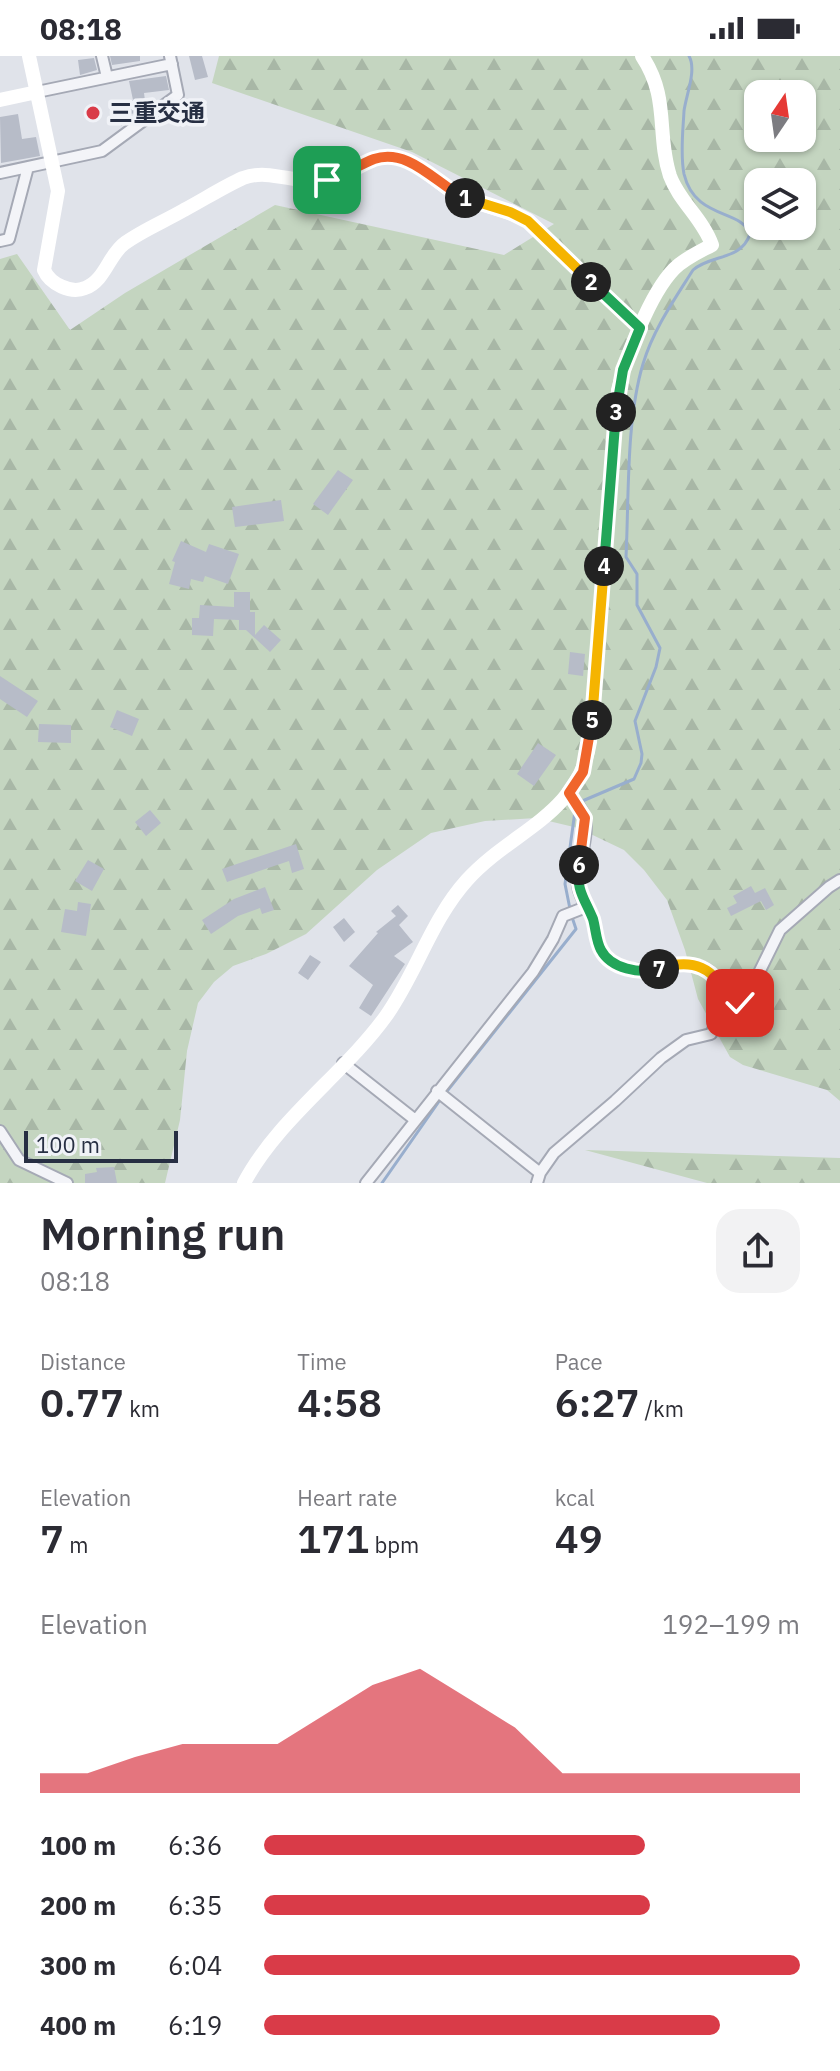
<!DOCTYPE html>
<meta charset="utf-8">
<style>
:root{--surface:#fff;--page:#f2f2f3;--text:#2b2b33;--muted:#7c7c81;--accent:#d93b48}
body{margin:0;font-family:"IBM Plex Sans","Noto Sans JP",sans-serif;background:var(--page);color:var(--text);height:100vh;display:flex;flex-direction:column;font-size:30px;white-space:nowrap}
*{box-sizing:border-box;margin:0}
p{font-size:26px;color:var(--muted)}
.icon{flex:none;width:44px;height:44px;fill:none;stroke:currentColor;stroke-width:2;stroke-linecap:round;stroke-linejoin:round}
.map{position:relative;height:1127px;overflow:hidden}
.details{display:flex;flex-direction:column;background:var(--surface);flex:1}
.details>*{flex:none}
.needle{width:52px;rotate:13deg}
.controls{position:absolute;left:744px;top:24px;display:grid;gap:16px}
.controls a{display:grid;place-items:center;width:72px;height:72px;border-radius:16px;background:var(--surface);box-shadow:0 2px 6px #0004;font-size:40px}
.scale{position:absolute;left:24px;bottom:20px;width:154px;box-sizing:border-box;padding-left:8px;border:4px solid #272f43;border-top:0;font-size:22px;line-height:28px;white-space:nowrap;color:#272f43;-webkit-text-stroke:6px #f0f2f7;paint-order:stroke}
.pin{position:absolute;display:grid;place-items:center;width:68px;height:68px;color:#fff;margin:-34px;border-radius:16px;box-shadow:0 4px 12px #0006}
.km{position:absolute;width:40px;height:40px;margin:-20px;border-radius:50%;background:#222;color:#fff;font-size:22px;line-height:40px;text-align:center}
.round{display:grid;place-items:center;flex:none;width:84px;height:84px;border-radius:24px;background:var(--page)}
.summary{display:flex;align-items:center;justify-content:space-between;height:136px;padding:0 40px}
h1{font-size:44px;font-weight:600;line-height:60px}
.metrics{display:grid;grid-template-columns:repeat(3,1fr);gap:12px;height:136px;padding:8px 40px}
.metrics div{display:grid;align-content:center}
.metrics b{font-size:40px;font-weight:600}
.metrics small{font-size:22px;font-weight:400}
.metrics p{font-size:22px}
.chart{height:224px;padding:16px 40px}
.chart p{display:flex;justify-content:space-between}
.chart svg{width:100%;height:144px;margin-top:8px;fill:var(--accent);opacity:.7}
ul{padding:0 40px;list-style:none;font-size:26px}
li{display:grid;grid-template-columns:128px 96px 1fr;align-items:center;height:60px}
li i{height:20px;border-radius:10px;background:var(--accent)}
.status{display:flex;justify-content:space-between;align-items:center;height:56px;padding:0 40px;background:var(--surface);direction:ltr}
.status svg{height:22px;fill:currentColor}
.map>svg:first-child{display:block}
.forest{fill:url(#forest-firs);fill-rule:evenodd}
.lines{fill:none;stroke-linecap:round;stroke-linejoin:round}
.stream{stroke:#98aecd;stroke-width:3}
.building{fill:#b7bcc8}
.street-casing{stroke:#a5a9b5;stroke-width:14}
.street{stroke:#f3f4f8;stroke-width:10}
.secondary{stroke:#fff;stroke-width:14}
.split-1-casing{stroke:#fff;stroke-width:16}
.split-2-casing{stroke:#fff;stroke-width:16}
.split-3-casing{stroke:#fff;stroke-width:16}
.split-4-casing{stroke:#fff;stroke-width:16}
.split-5-casing{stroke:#fff;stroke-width:16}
.split-6-casing{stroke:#fff;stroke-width:16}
.split-7-casing{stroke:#fff;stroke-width:16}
.split-8-casing{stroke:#fff;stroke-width:16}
.split-1{stroke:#f0652b;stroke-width:10}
.split-2{stroke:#f5b400;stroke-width:10}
.split-3{stroke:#22a559;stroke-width:10}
.split-4{stroke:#22a559;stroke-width:10}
.split-5{stroke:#f5b400;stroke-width:10}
.split-6{stroke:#f0652b;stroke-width:10}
.split-7{stroke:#22a559;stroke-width:10}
.split-8{stroke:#f5b400;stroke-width:10}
.poi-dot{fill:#d93b48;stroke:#f0f2f7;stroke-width:3}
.labels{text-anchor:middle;stroke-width:7;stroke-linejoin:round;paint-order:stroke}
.poi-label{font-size:24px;font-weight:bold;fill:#272f43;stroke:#f0f2f7;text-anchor:start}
</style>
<div class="status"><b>08:18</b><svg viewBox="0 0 49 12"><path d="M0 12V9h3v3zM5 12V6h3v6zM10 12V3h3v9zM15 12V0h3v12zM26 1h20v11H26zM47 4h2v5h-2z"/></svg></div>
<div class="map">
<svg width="840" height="1127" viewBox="0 0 840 1127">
<defs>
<pattern id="forest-firs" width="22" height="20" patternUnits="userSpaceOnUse" patternTransform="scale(2)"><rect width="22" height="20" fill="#c4d5c0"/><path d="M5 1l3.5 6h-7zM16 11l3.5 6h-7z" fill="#a8b7a6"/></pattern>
</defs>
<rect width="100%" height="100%" fill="#e0e3ea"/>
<!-- forest -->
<path class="forest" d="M219 0H840V1045L827 1034 743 1009 730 1001 698 943 685 894 667 844 644 814 624 794 578 772 536 762 485 765 431 777 377 814 306 878 266 898 233 910 214 926 198 947 187 995 180 1064 165 1127H0V203L17 198 70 274 125 237 275 149 504 199 554 168 412 96 212 27ZM758 38H802V82H758ZM758 126H802V170H758Z
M585 1094 840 1102V1127H707Z"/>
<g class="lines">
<!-- stream -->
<path class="stream" d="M570 853 565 828 575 755 580 746 634 723 641 707 642 698 635 665 656 611 660 592 637 549V518L626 501C629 441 626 364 643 308 653 274 674 244 693 214 711 198 741 205 750 178 742 153 695 164 684 118 680 98 683 75 684 55 686 39 697 14 689 0
M382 1127 440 1044 576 873 572 861"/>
</g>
<!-- building -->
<path class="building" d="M110 0H140V5L112 9Z
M189 0H202L208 21 195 24Z
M94 2 97 14 80 19 78 4Z
M166 20 169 34 144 37 146 52 140 57 128 58 129 65 121 70 117 47 133 44 129 25Z
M18 58 22 83 36 81 40 100 1 107 0 61Z
M338 414 353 424 328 459 313 448Z
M281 444 284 465 235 471 232 451Z
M181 485 206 496 209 488 239 498 228 528 205 520 203 526 191 523 189 533 169 528 175 506 172 505Z
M234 536H250V556H255V579L264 569 281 584 270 596 246 574H239V564L214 563 213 580 192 579V562H199L200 549 234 551Z
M570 596 585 598 583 620 568 618Z
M0 620 38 645 27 661 0 643Z
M117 654 139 663 132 680 110 671Z
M39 668 71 669V687L38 686Z
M538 687 556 699 534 730 517 718Z
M150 754 161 767 146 780 135 766Z
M296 788 304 813 292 817 289 805 227 826 222 813Z
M88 804 104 813 92 835 75 825Z
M751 830 755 837 765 832 774 849 766 854 761 845 731 860 727 852 737 847 733 840Z
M265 831 274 854 262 858 260 852 238 860 211 878 202 864 234 843Z
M78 846 91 848 86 880 61 876 65 853 77 855Z
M398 849 408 860 399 869 413 886 394 900 405 908 371 960 359 952 373 929 349 910 378 877 376 876 396 860 391 855Z
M344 862 355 876 344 886 333 871Z
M310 899 321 906 308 924 298 917Z
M114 1111 117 1127H85V1118L97 1116 96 1112Z"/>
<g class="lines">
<!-- street casing -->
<g class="street-casing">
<path id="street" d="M102 0 107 21
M37 36 172 8
M0 117 102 95 178 39 170 0
M0 185 9 183 28 111
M726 946 740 947 746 943 780 874 829 831 840 824
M343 1007 414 1063
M437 1035 540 1117
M0 1075 19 1104 67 1127
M366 1127 533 916 553 883 563 860 586 851
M537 1127 540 1117 554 1097 615 1045 661 1002 686 984 711 978 726 946C710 873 647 936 608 903 596 894 597 878 593 864 589 853 580 843 578 830 576 810 592 776 583 757 580 750 574 744 569 737"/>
</g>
<!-- street -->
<use href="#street" class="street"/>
<!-- secondary -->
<path class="secondary" d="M29 0 58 135 44 214C50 228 71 238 85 232 105 225 109 198 125 187 143 174 165 165 184 154 203 144 223 131 243 122 267 113 292 126 316 125 342 124 360 103 385 101 414 100 431 123 454 137 478 150 504 152 528 165L640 272
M0 44 37 36
M244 1127C277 1064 345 1017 386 960 417 916 431 864 467 824 511 775 578 760 590 686L618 334C627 300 649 239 674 213 685 202 699 196 712 189 703 163 679 145 670 120 656 77 670 42 642 0"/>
</g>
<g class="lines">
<!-- split-1 casing -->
<g class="split-1-casing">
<path id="split-1" d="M327 124C344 120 358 109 374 103 409 91 437 129 465 142"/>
</g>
<!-- split-2 casing -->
<g class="split-2-casing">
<path id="split-2" d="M465 142 510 156 528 165 591 226"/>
</g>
<!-- split-3 casing -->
<g class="split-3-casing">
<path id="split-3" d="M591 226 640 272 623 314 616 356"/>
</g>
<!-- split-4 casing -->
<g class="split-4-casing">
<path id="split-4" d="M604 510 616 356"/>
</g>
<!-- split-5 casing -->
<g class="split-5-casing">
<path id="split-5" d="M592 664 604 510"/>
</g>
<!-- split-6 casing -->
<g class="split-6-casing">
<path id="split-6" d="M579 809 585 762 569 737 583 716 592 664"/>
</g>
<!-- split-7 casing -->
<g class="split-7-casing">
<path id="split-7" d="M579 809C576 835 584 841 593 863 596 874 596 885 601 894 611 913 640 918 659 913"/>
</g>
<!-- split-8 casing -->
<g class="split-8-casing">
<path id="split-8" d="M659 913C691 902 718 910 726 946L740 947"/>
</g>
<!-- split-1 -->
<use href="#split-1" class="split-1"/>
<!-- split-2 -->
<use href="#split-2" class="split-2"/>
<!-- split-3 -->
<use href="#split-3" class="split-3"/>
<!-- split-4 -->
<use href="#split-4" class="split-4"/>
<!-- split-5 -->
<use href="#split-5" class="split-5"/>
<!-- split-6 -->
<use href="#split-6" class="split-6"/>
<!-- split-7 -->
<use href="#split-7" class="split-7"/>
<!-- split-8 -->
<use href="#split-8" class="split-8"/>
</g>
<!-- markers -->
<circle class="poi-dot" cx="93" cy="57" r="8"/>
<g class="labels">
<!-- poi labels -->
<g class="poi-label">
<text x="109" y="65">三重交通</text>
</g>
</g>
</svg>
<div class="controls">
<a><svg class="needle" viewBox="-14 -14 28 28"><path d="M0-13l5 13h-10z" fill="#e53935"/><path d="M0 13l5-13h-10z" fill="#7c7c81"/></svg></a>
<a><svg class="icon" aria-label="layers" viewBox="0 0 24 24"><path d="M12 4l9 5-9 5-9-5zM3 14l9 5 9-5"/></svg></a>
</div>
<div class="scale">100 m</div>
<div class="pin" style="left:327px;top:124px;background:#1e9e55"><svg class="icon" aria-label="arrive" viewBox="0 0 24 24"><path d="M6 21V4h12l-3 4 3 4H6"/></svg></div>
<div class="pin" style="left:740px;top:947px;background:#d93025"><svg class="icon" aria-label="check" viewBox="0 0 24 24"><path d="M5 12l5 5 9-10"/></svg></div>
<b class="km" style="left:465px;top:142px">1</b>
<b class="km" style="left:591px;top:226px">2</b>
<b class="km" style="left:616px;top:356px">3</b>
<b class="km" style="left:604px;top:510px">4</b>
<b class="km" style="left:592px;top:664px">5</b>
<b class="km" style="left:579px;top:809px">6</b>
<b class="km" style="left:659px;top:913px">7</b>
</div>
<section class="details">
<div class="summary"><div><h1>Morning run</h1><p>08:18</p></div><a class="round"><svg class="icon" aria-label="share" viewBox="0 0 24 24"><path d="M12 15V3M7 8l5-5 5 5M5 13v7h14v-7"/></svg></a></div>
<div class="metrics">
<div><p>Distance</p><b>0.77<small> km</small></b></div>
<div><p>Time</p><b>4:58</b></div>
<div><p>Pace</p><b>6:27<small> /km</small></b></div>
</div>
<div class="metrics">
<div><p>Elevation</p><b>7<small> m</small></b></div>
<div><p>Heart rate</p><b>171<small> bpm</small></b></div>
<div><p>kcal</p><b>49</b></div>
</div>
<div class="chart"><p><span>Elevation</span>192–199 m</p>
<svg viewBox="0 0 160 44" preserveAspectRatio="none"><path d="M0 44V38L10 38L20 33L30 29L40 29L50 29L60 20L70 11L80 6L90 15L100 24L110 38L120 38L130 38L140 38L150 38L160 38V44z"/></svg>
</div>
<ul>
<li><b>100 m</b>6:36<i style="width:71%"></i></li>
<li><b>200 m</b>6:35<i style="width:72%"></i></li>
<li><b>300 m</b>6:04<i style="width:100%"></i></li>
<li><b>400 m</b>6:19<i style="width:85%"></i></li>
</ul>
</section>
